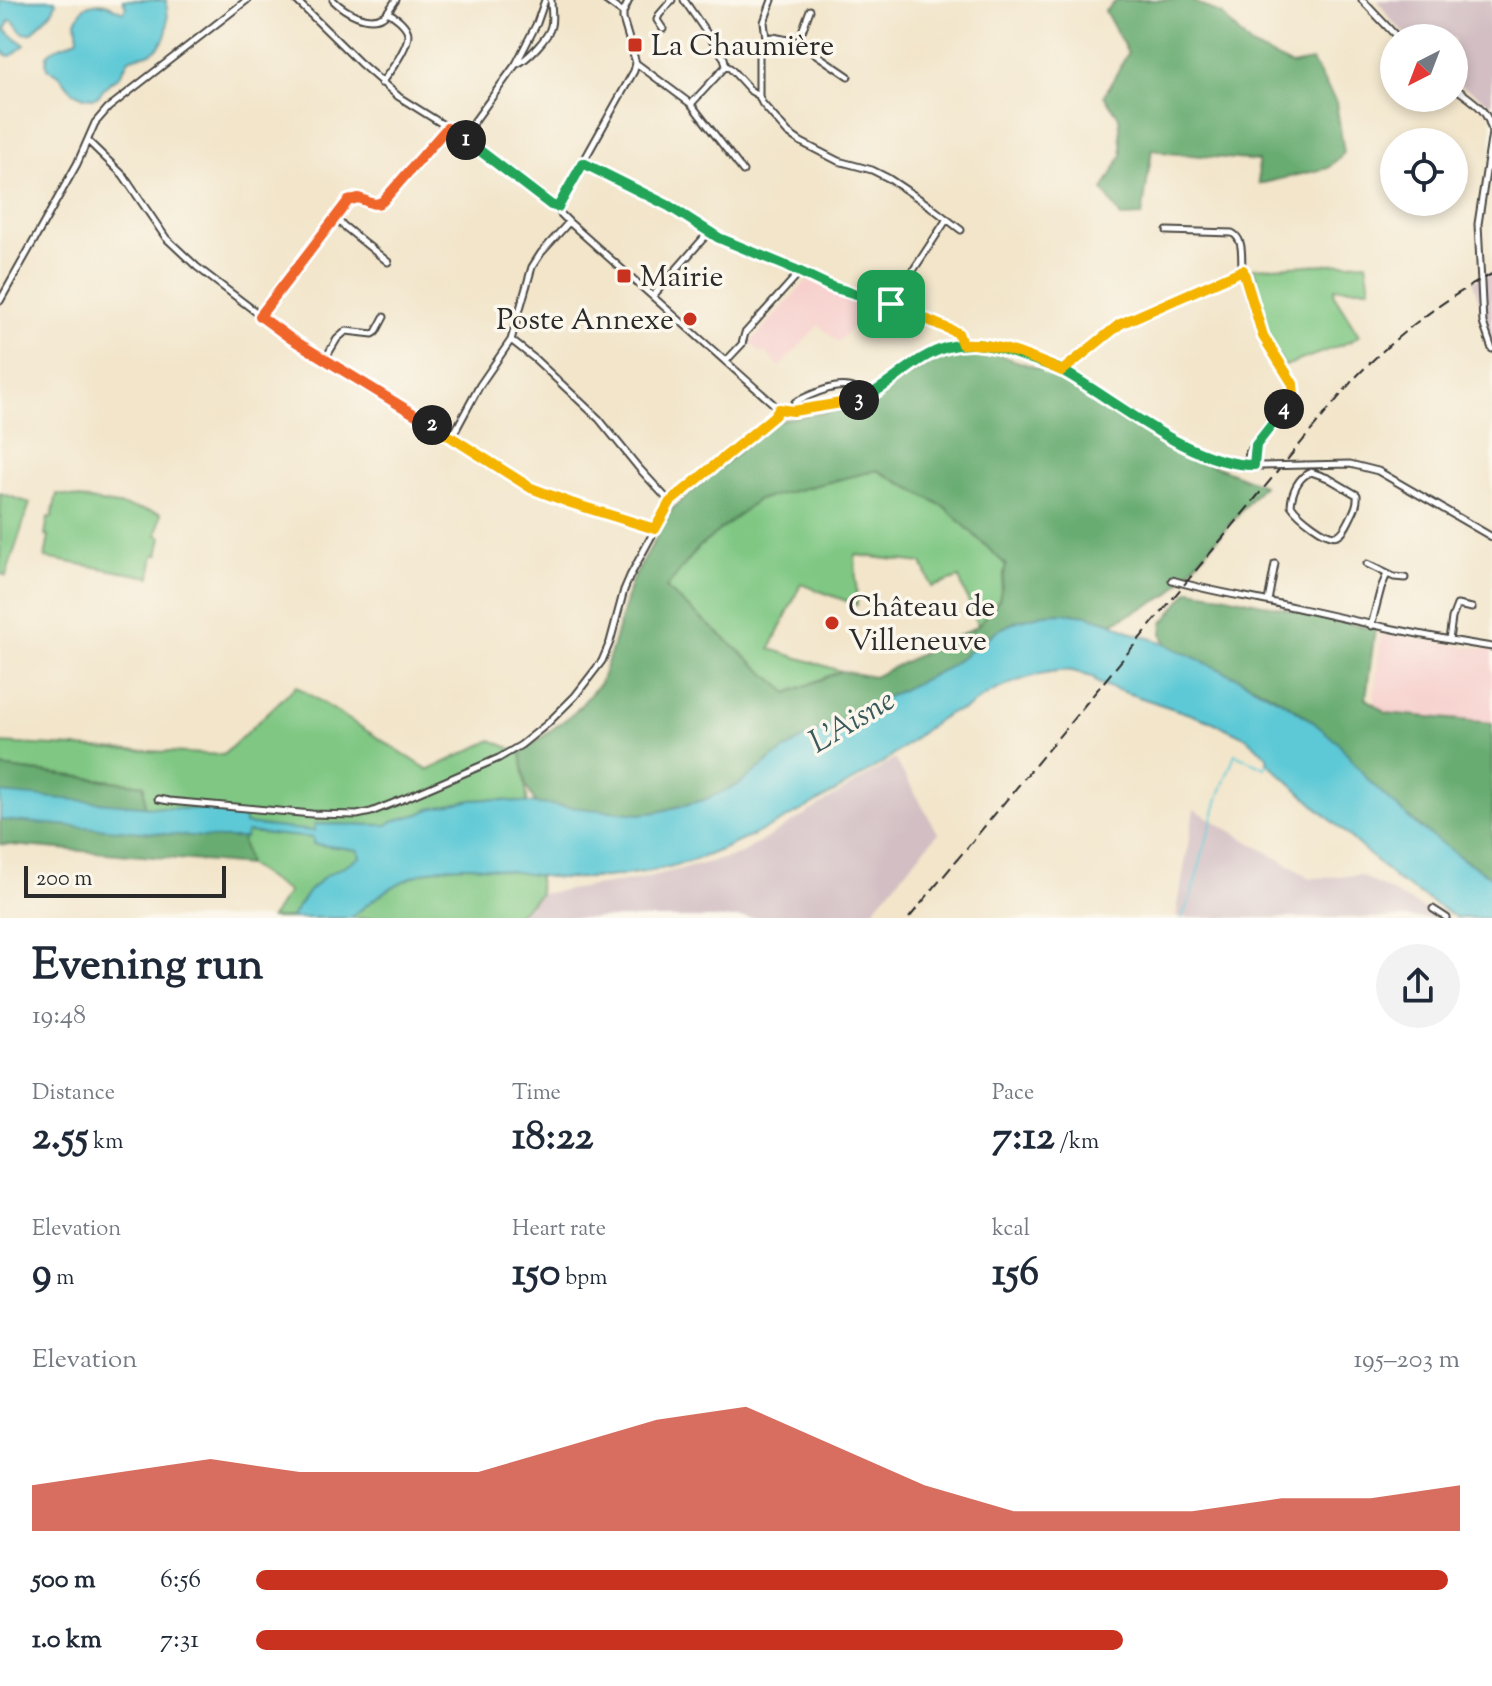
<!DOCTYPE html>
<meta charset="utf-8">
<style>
:root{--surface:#fff;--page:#f2f2f3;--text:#1f2937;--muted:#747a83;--accent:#c8321e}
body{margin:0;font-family:"Sorts Mill Goudy",serif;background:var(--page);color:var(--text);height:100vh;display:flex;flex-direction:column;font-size:30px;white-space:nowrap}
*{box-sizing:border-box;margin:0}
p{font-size:26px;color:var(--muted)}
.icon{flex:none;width:44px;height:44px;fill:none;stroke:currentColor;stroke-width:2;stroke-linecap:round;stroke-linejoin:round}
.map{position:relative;height:918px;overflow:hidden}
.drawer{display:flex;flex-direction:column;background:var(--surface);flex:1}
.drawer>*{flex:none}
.needle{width:52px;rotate:222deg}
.buttons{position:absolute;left:1380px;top:24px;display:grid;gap:16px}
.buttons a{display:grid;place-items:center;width:88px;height:88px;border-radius:50%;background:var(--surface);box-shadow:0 4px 12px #0003;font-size:40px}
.scale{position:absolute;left:24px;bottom:20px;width:202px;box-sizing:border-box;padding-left:8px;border:4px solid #2b2b2b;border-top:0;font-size:22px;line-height:28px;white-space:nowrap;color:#2b2b2b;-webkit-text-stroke:6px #fbf7ec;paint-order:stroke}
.pin{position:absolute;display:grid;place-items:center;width:68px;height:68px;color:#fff;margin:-34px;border-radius:16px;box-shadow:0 4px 12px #0006}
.km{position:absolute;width:40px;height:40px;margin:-20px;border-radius:50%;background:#222;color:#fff;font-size:22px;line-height:40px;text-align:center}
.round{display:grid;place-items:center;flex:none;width:84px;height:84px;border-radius:42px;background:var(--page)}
.head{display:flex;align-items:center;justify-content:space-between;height:136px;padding:0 32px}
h1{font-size:44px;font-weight:700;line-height:60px}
.figures{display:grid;grid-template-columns:repeat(3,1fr);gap:12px;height:136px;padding:8px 32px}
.figures div{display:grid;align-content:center}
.figures b{font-size:40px;font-weight:700}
.figures small{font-size:22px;font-weight:400}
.figures p{font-size:22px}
.chart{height:224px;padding:16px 32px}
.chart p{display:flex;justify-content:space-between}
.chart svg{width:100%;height:144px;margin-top:8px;fill:var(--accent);opacity:.7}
ul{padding:0 32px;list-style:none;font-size:26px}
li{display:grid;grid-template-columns:128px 96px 1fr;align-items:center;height:60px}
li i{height:20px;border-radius:10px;background:var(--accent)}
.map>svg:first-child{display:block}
.built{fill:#f7d0cd}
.industrial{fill:#d2bec3}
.green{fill:#7fc783;stroke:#557957;stroke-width:2}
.forest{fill:#67ac71;stroke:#496c4e;stroke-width:2;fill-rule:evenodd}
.water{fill:#5dc9d6;stroke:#447a80;stroke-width:2}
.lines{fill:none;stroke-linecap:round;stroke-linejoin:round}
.stream{stroke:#5dc9d6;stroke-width:2}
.minor-casing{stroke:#494743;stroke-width:9}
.minor{stroke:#fff;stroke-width:5}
.rail{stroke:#2b2b2b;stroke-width:2;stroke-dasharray:12 6;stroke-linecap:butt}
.minor-bridge-casing{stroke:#494743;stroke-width:9;stroke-linecap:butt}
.minor-bridge{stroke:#fff;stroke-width:5}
.split-1-casing{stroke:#fff;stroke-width:16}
.split-2-casing{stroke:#fff;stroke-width:16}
.split-3-casing{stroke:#fff;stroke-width:16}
.split-4-casing{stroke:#fff;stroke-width:16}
.split-5-casing{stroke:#fff;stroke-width:16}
.split-1{stroke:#22a559;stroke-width:10}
.split-2{stroke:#f0652b;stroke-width:10}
.split-3{stroke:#f5b400;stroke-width:10}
.split-4{stroke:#22a559;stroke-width:10}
.split-5{stroke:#f5b400;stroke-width:10}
.poi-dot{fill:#c8321e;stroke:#fbf7ec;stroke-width:3}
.labels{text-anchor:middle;stroke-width:7;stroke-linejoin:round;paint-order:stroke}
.poi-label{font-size:30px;fill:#2b2b2b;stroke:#fbf7ec;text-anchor:start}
.water-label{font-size:32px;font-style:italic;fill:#3a5a5e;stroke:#fbf7ec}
</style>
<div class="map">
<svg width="1492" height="918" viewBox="0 0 1492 918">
<rect width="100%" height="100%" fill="#fbf7ec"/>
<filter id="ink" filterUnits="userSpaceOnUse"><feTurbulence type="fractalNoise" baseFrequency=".0125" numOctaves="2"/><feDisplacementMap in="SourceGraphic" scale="16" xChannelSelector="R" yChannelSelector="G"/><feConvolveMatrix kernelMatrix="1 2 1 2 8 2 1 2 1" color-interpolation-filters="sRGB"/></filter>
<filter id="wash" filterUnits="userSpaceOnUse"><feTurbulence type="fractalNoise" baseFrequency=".006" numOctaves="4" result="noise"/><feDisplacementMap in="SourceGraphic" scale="32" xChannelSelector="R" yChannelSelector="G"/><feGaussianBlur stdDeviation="1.8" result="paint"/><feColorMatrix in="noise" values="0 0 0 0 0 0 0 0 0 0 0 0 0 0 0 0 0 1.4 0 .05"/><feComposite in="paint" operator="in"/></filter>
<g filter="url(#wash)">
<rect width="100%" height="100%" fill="#f2e5ca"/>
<!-- built -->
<path class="built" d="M808 279 833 292 874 304 838 342 819 325 780 367 765 352 762 354 750 343Z
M1381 633 1492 650V738L1372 715Z"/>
<!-- industrial -->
<path class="industrial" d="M1378 0H1492V104L1454 81V38H1410L1390 19Z
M1492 271V348L1473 281Z
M895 759 938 833 866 918H513L540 894 636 880 739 855Z
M1194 809 1310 878 1360 875 1441 918H1176Z"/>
<!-- green -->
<path class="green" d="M1366 262 1370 288H1335L1334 295 1359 335 1352 341 1285 366C1268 344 1261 330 1254 302L1260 301 1254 284 1258 283 1253 268Z
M877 470 945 507 1006 565 999 600 978 626 959 578 932 587 922 563 855 555 857 605 801 584 770 649 841 671 788 693 665 588 699 547 757 500Z
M0 493 30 503 6 576 0 573Z
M57 494 161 513 157 535 162 537 158 555H154L150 577 45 558 49 536 45 535 48 517H52Z
M296 686 429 770 492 740 521 753 540 894 513 918H271L288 892 248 865 237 822 144 814V785L0 767V743L223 755Z"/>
<!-- forest -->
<path class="forest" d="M1117 0H1191L1222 15 1251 46 1291 65 1312 61 1336 102 1344 153 1328 168 1259 184 1258 161 1168 153 1152 149 1142 216 1121 217 1103 190 1122 155 1119 117 1104 96 1128 53 1105 11Z
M984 350 1046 371 1191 457 1263 485 1169 595 1112 623 1089 616V615L1066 613 1044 614 1017 621 996 631 949 667 802 739 773 758 740 784 714 797 658 812 640 814 537 805 526 786 521 753 575 712 600 683 611 652 631 583 672 509 772 423 789 418 856 408 936 359ZM877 470 945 507 1006 565 999 600 978 626 874 677 841 671 788 693 666 588 699 547 757 500Z
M1189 590 1222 595 1375 629 1366 698 1386 713 1492 723V877C1448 851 1407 819 1371 783 1350 763 1335 739 1312 721 1268 687 1215 669 1166 645L1162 634 1163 623Z
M0 767 144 785 145 814 238 822 248 865 0 844Z"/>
<!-- water -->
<path class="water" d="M0 0H55L56 3 53 10 32 33C19 36 19 26 12 20L9 21 5 30 25 45 11 56 6 55 0 48Z
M123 0H166C169 20 171 44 148 54 142 56 135 56 129 59L119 77 111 81 97 97 92 98 84 97 73 92 60 76 48 69C39 45 66 49 78 38L76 21 84 7C101 0 108 4 123 12L126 7Z
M1066 613 1089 615 1090 616 1112 623 1133 633 1159 641 1236 677 1285 703 1312 721 1337 742 1370 782 1419 827 1464 860 1492 877V918H1457L1397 880 1267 762 1268 757 1245 737 1213 722 1100 684 1095 681V678C1087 676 1079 672 1072 671 1049 668 1005 684 985 696 978 700 972 706 965 709 959 712 953 711 948 714 925 727 906 747 885 761 834 794 780 824 725 848 677 870 613 880 560 878 533 876 508 870 482 867 428 861 390 884 351 918H290L309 891 324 877 360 857 358 850 313 844V838L246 832 245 838H214L0 820V793L164 808 224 810V813L245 817V824L314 831 315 824 388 825 392 821 419 814 430 809 472 800 489 799 640 814 658 812 704 800 740 784 773 758 802 739 949 667 996 631 1017 621 1044 614Z"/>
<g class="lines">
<!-- stream -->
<path class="stream" d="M1182 918 1192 893 1219 795 1235 754 1265 768 1269 763"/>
</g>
</g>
<g filter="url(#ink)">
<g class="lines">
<!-- minor casing -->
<g class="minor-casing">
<path id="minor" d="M296 0 360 63 399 97 463 137 515 175 546 202 558 207
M333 0C344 11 367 25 383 16 388 13 392 5 396 0
M605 0 623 13
M684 0 724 58 726 66 691 104
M772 0 764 22 766 38 761 45 759 55V96L762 103 788 133 801 142 838 161 872 170 888 178 927 204 961 230
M1362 0 1398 38
M810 10 798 42 848 76
M663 29 657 20 659 15 672 0
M766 38 773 37 798 42
M636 63 691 104 743 171
M517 64C527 60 549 37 551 26 553 18 551 8 551 0
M726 66 730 68 751 91 758 95
M381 83C389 73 413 42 407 30 404 23 394 15 387 12
M1454 87C1472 101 1489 109 1492 133L1478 224 1483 323 1492 349
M463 137 516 64 537 23 545 0
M88 141 123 175 166 238 197 267 290 338 531 488 571 503 655 529
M583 163 669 206 719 238 794 269 832 287 891 304 955 332 960 336 962 344
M558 207 561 214 569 222 779 409 793 411 859 400 875 392 934 352 949 346 980 343 1004 349 1062 371 1188 447 1233 464 1262 466
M558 207 634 71 636 63 623 19V13L629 0
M334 218 388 262
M1167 231 1232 233C1244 239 1241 255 1242 267 1246 291 1254 320 1266 341 1274 356 1286 369 1293 384L1294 390 1292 399 1249 452 1247 465
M653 296 709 232
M0 301 77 164 95 123 108 108 247 0
M891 304 947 219
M260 316 348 201 358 198 373 204 383 201 447 128
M511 340 535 359 599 419 638 467 670 502
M325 359 337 339 346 331 373 334 376 332 384 317
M726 361 742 344 745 333 800 272
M1062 371 1120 324 1243 270
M793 411 795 402C815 393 848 375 865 397
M452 437 480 385 511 340 532 267 541 253 569 222
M1254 465 1256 446
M1305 465 1350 464 1378 471 1492 537
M1311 472 1328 478 1357 495C1358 504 1354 511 1350 519 1347 525 1344 532 1338 535 1327 540 1297 514 1291 505 1292 492 1298 477 1311 472Z
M1367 564 1394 577 1405 578
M1172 580C1207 591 1244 596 1280 604 1351 620 1420 636 1492 647
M1268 601 1275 564
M1371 626 1381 588 1387 574
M1449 640 1452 618 1457 605 1472 608
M158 799 169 801 312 814 357 815 371 812 406 798 499 758 521 745 547 724 575 696 602 661 610 642 624 590 630 576 670 502 774 416 779 409
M1433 909 1447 918"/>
</g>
<!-- minor -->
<use href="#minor" class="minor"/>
<!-- rail -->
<path class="rail" d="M909 918 1353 380C1394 337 1440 301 1492 274"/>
<!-- minor-bridge casing -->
<g class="minor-bridge-casing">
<path id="minor-bridge" d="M1262 466 1305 465"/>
</g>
<!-- minor-bridge -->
<use href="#minor-bridge" class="minor-bridge"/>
</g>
</g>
<g class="lines" filter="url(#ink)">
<!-- split-1 casing -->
<g class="split-1-casing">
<path id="split-1" d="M466 140 551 205 558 207 583 163 669 206 719 238 794 269 832 287 891 304"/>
</g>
<!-- split-2 casing -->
<g class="split-2-casing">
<path id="split-2" d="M432 425 290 338 260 316 348 201 358 198C367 200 374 208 383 201L447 128 466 140"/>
</g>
<!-- split-3 casing -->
<g class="split-3-casing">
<path id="split-3" d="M432 425 531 488 571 503 655 529 670 502 774 416 779 409 793 411 859 400"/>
</g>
<!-- split-4 casing -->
<g class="split-4-casing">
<path id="split-4" d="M859 400C891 387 914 356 948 347 973 340 996 346 1019 355 1034 360 1050 365 1065 372 1119 403 1191 465 1254 465L1256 445 1284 409"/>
</g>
<!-- split-5 casing -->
<g class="split-5-casing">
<path id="split-5" d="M891 304 958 333 962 344C996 342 1031 357 1062 371L1120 324 1243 270 1263 336 1293 384 1294 395 1284 409"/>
</g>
<!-- split-1 -->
<use href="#split-1" class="split-1"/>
<!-- split-2 -->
<use href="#split-2" class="split-2"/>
<!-- split-3 -->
<use href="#split-3" class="split-3"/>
<!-- split-4 -->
<use href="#split-4" class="split-4"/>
<!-- split-5 -->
<use href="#split-5" class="split-5"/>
</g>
<!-- markers -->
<g class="poi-dot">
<rect x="627" y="37" width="16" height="16" rx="4"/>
<rect x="616" y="268" width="16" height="16" rx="4"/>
<circle cx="690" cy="319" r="8"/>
<circle cx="832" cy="623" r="8"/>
</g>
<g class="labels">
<!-- poi labels -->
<g class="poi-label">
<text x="651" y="55">La Chaumière</text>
<text x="640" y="286">Mairie</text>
<text x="674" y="329" text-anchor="end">Poste Annexe</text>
<text x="848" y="616">Château de<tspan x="848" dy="34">Villeneuve</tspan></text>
</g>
<!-- water labels -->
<g class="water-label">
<text transform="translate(851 720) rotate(-31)" y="11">L'Aisne</text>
</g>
</g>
</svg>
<div class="buttons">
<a><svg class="needle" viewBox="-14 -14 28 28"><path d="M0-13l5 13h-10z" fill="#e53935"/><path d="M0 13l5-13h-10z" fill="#747a83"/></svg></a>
<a><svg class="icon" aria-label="locate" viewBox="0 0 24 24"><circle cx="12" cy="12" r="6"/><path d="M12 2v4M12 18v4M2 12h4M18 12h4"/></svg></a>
</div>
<div class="scale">200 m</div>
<div class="pin" style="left:891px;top:304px;background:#1e9e55"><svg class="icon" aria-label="arrive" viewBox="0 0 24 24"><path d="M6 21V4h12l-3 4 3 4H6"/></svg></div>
<b class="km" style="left:466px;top:140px">1</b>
<b class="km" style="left:432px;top:425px">2</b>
<b class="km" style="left:859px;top:400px">3</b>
<b class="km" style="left:1284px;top:409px">4</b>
</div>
<section class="drawer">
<div class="head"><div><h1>Evening run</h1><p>19:48</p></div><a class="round"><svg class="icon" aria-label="share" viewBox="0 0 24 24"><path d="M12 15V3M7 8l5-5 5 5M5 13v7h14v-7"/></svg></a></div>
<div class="figures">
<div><p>Distance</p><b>2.55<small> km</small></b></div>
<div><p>Time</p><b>18:22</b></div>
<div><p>Pace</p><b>7:12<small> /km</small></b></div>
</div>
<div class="figures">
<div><p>Elevation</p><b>9<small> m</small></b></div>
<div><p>Heart rate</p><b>150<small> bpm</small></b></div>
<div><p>kcal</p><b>156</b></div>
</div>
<div class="chart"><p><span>Elevation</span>195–203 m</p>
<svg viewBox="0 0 160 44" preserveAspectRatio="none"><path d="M0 44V30L10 26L20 22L30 26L40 26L50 26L60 18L70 10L80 6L90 18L100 30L110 38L120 38L130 38L140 34L150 34L160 30V44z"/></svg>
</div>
<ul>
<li><b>500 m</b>6:56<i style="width:99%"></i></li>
<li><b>1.0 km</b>7:31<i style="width:72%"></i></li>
</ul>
</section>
